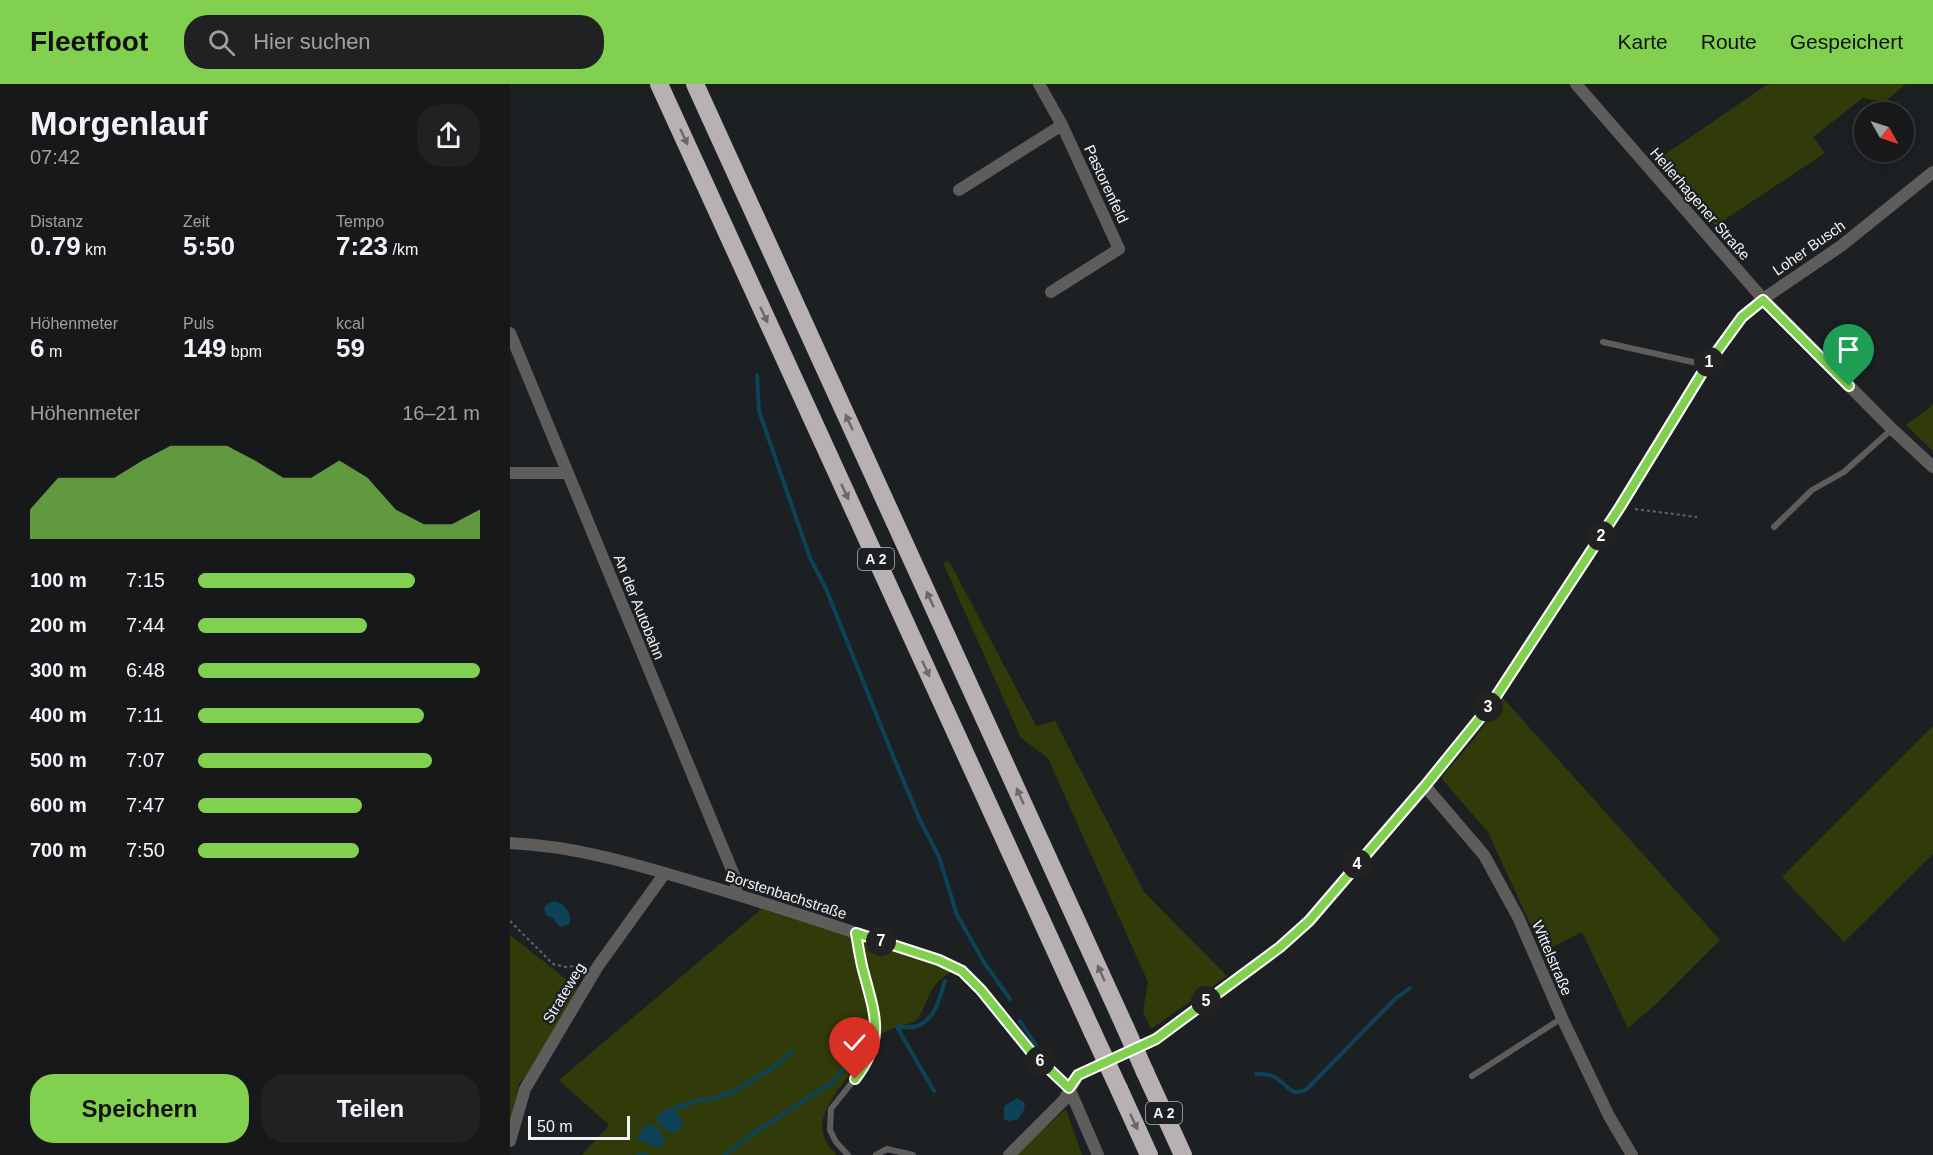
<!DOCTYPE html>
<html lang="de">
<meta charset="utf-8">
<style>
:root{--surface:#16181a;--page:#1f2123;--text:#f1f3f6;--muted:#9ea0a2;--line:#353739;--accent:#81d050}
body{margin:0;font-family:Arial,sans-serif;background:var(--page);color:var(--text);height:100vh;display:flex;flex-direction:column;font-size:22px;white-space:nowrap}
*{box-sizing:border-box;margin:0}
p{font-size:20px;color:var(--muted)}
.icon{flex:none;width:33px;height:33px;fill:none;stroke:currentColor;stroke-width:2;stroke-linecap:round;stroke-linejoin:round}
.map{position:relative;flex:1;overflow:hidden}
.details{display:flex;flex-direction:column;background:var(--surface);width:510px}
.details>*{flex:none}
.needle{width:39px;rotate:129deg}
.buttons{position:absolute;left:1344px;top:18px;display:grid;gap:12px}
.buttons a{display:grid;place-items:center;width:60px;height:60px;border-radius:50%;background:var(--surface);box-shadow:0 3px 15px #0003,0 0 0 2px var(--line);font-size:30px}
.scale{position:absolute;left:18px;bottom:15px;width:102px;box-sizing:border-box;padding-left:6px;border:3px solid #f0f3f5;border-top:0;font-size:16px;line-height:21px;white-space:nowrap;color:#f0f3f5;-webkit-text-stroke:4px #1d2023;paint-order:stroke}
.pin{position:absolute;display:grid;place-items:center;width:51px;height:51px;color:#fff;margin:-62px -26px;border-radius:50% 50% 50% 0;rotate:-45deg;box-shadow:0 0 6px #0007}
.pin .icon{rotate:45deg}
.km{position:absolute;width:30px;height:30px;margin:-15px;border-radius:50%;background:#222;color:#fff;font-size:16px;line-height:30px;text-align:center}
.round{display:grid;place-items:center;flex:none;width:63px;height:63px;border-radius:24px;background:var(--page)}
.overview{display:flex;align-items:center;justify-content:space-between;height:102px;padding:0 30px}
h1{font-size:33px;font-weight:800;line-height:45px}
.figures{display:grid;grid-template-columns:repeat(3,1fr);gap:9px;height:102px;padding:6px 30px}
.figures div{display:grid;align-content:center}
.figures b{font-size:26px;font-weight:800}
.figures small{font-size:16px;font-weight:400}
.figures p{font-size:16px}
.chart{height:168px;padding:12px 30px}
.chart p{display:flex;justify-content:space-between}
.chart svg{width:100%;height:108px;margin-top:6px;fill:var(--accent);opacity:.7}
.action{display:flex;gap:12px;margin-top:auto;padding:12px 30px}
.action a{flex:1;height:69px;border-radius:24px;background:var(--accent);color:#111;font-size:24px;font-weight:800;line-height:69px;text-align:center}
.action a+a{background:var(--page);color:var(--text)}
ul{padding:0 30px;list-style:none;font-size:20px}
li{display:grid;grid-template-columns:96px 72px 1fr;align-items:center;height:45px}
li i{height:15px;border-radius:8px;background:var(--accent)}
header{display:flex;align-items:center;gap:36px;box-sizing:border-box;height:84px;padding:0 30px;background:var(--accent);color:#111}
header strong{font-size:28px}
nav{display:flex;gap:33px;margin-inline-start:auto;font-size:21px}
.search{width:420px;height:54px;background:var(--page);display:flex;align-items:center;gap:15px;box-sizing:border-box;padding:0 21px;border-radius:24px;color:var(--muted);font-size:22px}
main{display:flex;flex:1;min-height:0}
.map>svg:first-child{display:block}
.green{fill:#313a09}
.water{fill:#0c4356}
.lines{fill:none;stroke-linecap:round;stroke-linejoin:round}
.stream{stroke:#0c4356;stroke-width:4}
.path{stroke:#626568;stroke-width:2;stroke-dasharray:3 3;stroke-linecap:butt}
.service{stroke:#5f5c5c;stroke-width:6}
.minor{stroke:#5f5c5c;stroke-width:12}
.motorway{stroke:#b7b1b1;stroke-width:18}
.motorway-bridge{stroke:#b7b1b1;stroke-width:18}
.oneway{fill:#6a686a}
.route-casing{stroke:#fff;stroke-width:12}
.route{stroke:#81d050;stroke-width:8}
.labels{text-anchor:middle;stroke-width:4.5;stroke-linejoin:round;paint-order:stroke}
.shield{fill:#1d2023;stroke:#b1b4b6;stroke-width:1.5}
.shield-label{font-size:14px;font-weight:bold;fill:#f0f3f5}
.street-label{font-size:15px;fill:#f0f3f5;stroke:#1d2023}
</style>
<header>
<strong>Fleetfoot</strong>
<div class="search"><svg class="icon" aria-label="search" viewBox="0 0 24 24"><circle cx="10" cy="10" r="6"/><path d="M15 15l6 6"/></svg>Hier suchen</div>
<nav><a>Karte</a><a>Route</a><a>Gespeichert</a></nav>
</header>
<main>
<section class="details">
<div class="overview"><div><h1>Morgenlauf</h1><p>07:42</p></div><a class="round"><svg class="icon" aria-label="share" viewBox="0 0 24 24"><path d="M12 15V3M7 8l5-5 5 5M5 13v7h14v-7"/></svg></a></div>
<div class="figures">
<div><p>Distanz</p><b>0.79<small> km</small></b></div>
<div><p>Zeit</p><b>5:50</b></div>
<div><p>Tempo</p><b>7:23<small> /km</small></b></div>
</div>
<div class="figures">
<div><p>Höhenmeter</p><b>6<small> m</small></b></div>
<div><p>Puls</p><b>149<small> bpm</small></b></div>
<div><p>kcal</p><b>59</b></div>
</div>
<div class="chart"><p><span>Höhenmeter</span>16–21 m</p>
<svg viewBox="0 0 160 44" preserveAspectRatio="none"><path d="M0 44V32L10 19L20 19L30 19L40 12L50 6L60 6L70 6L80 12L90 19L100 19L110 12L120 19L130 32L140 38L150 38L160 32V44z"/></svg>
</div>
<ul>
<li><b>100 m</b>7:15<i style="width:77%"></i></li>
<li><b>200 m</b>7:44<i style="width:60%"></i></li>
<li><b>300 m</b>6:48<i style="width:100%"></i></li>
<li><b>400 m</b>7:11<i style="width:80%"></i></li>
<li><b>500 m</b>7:07<i style="width:83%"></i></li>
<li><b>600 m</b>7:47<i style="width:58%"></i></li>
<li><b>700 m</b>7:50<i style="width:57%"></i></li>
</ul>
<div class="action"><a>Speichern</a><a>Teilen</a></div>
</section>
<div class="map">
<svg width="1423" height="1071" viewBox="0 0 1423 1071">
<rect width="100%" height="100%" fill="#1d2023"/>
<!-- green -->
<path class="green" d="M1258 0H1396L1375 18 1353 14 1303 53 1315 69 1205 142 1147 76Z
M1423 321V367L1396 341Z
M439 477 526 642 545 637 634 808 717 892 641 945 633 928 638 898 538 674 511 654 433 479Z
M993 614 1210 856 1144 922 1118 944 1072 848 1033 868 978 748 931 694 964 655Z
M1423 642V770L1334 858 1272 793Z
M251 813 445 886C417 901 422 912 407 936 399 941 390 941 381 945 374 948 360 957 354 963 350 968 348 977 344 984 326 1011 293 1041 327 1071H72L99 1041 49 996 249 827Z
M0 851 75 910 28 979 9 1000 0 1039Z
M556 1025 572 1071H504Z"/>
<!-- water -->
<path class="water" d="M44 817C55 820 61 827 60 840L50 843 43 834 36 831 34 825 36 821Z
M507 1014 515 1019 514 1026 508 1035 499 1037 494 1036V1022Z
M163 1023 172 1037V1042L166 1048 160 1049 146 1037V1034L154 1026Z
M139 1040 147 1043 155 1054 154 1059 148 1064 126 1054 134 1043Z"/>
<g class="lines">
<!-- stream -->
<path class="stream" d="M247 291 249 327 300 474 316 505 383 672 410 736 429 773 447 831 475 880 500 915
M510 937 532 970
M746 990C754 990 760 990 766 994 778 1001 781 1014 797 1005L885 915 900 904
M424 1007 387 943C393 943 401 944 407 942 425 936 430 913 435 897
M165 1024 190 1016 205 1014 222 1008 264 983 282 967
M129 1071H137
M215 1071 238 1053 324 997 349 964"/>
<!-- path -->
<path class="path" d="M1125 425 1187 433
M0 837 43 880 56 883 75 881"/>
<!-- service -->
<path class="service" d="M1093 258 1196 281
M1264 443 1302 406 1334 388 1382 345
M962 992 1052 934
M338 1071 326 1058 320 1046 321 1025 358 978 366 952 363 923 352 883 347 850
M366 1071 377 1065 403 1071"/>
<!-- minor -->
<path class="minor" d="M529 0 552 41 609 165 541 208
M1066 0 1253 215 1382 345 1423 383
M449 106 552 41
M0 249 226 796V810
M0 389H57
M915 702 974 771 1008 833 1052 934 1099 1032 1122 1071
M0 759C67 762 132 782 195 801 273 824 351 851 429 876L452 887 471 906 522 969 559 1004 588 1071
M0 1057 15 1005 88 882 155 789
M499 1071 554 1016 568 991 646 955 770 863 799 837 915 702 979 623 1110 423 1197 281 1232 233 1253 215 1331 162 1423 88"/>
<!-- motorway -->
<path class="motorway" d="M149 0 583 949
M185 0 615 943
M635 988 673 1071
M609 1005 639 1071"/>
<!-- motorway-bridge -->
<path class="motorway-bridge" d="M615 943 635 988
M583 949 609 1005"/>
</g>
<!-- one-way arrows -->
<defs><path id="oneway-solid" d="M-6-.8H1V-3.2L6.5 0L1 3.2V.8H-6Z" transform="scale(1.5)"/></defs>
<g class="oneway">
<use href="#oneway-solid" transform="translate(174 53) rotate(65)"/>
<use href="#oneway-solid" transform="translate(254 231) rotate(65)"/>
<use href="#oneway-solid" transform="translate(339 338) rotate(-115)"/>
<use href="#oneway-solid" transform="translate(335 408) rotate(65)"/>
<use href="#oneway-solid" transform="translate(420 515) rotate(-115)"/>
<use href="#oneway-solid" transform="translate(416 585) rotate(65)"/>
<use href="#oneway-solid" transform="translate(510 712) rotate(-114)"/>
<use href="#oneway-solid" transform="translate(591 889) rotate(-114)"/>
<use href="#oneway-solid" transform="translate(624 1038) rotate(65)"/>
</g>
<g class="lines">
<!-- route casing -->
<g class="route-casing">
<path id="route" d="M345 995C376 955 365 931 353 886 350 874 348 861 346 849L429 876 452 887 471 906 522 969 559 1004 568 991 646 955 770 863 799 837 915 702 979 623 1110 423 1197 281 1232 233 1253 216 1339 302"/>
</g>
<!-- route -->
<use href="#route" class="route"/>
</g>
<g class="labels">
<!-- shield labels -->
<g class="shield">
<rect x="348" y="464" width="36" height="22" rx="4.5"/>
<rect x="636" y="1018" width="36" height="22" rx="4.5"/>
</g>
<g class="shield-label">
<text x="366" y="480">A 2</text>
<text x="654" y="1034">A 2</text>
</g>
<!-- street labels -->
<g class="street-label">
<text transform="translate(596 100) rotate(65)" y="5">Pastorenfeld</text>
<text transform="translate(1190 120) rotate(49)" y="5">Hellerhagener Straße</text>
<text transform="translate(1299 164) rotate(-35)" y="5">Loher Busch</text>
<text transform="translate(129 523) rotate(68)" y="5">An der Autobahn</text>
<text transform="translate(276 811) rotate(18)" y="5">Borstenbachstraße</text>
<text transform="translate(1042 874) rotate(67)" y="5">Wittelstraße</text>
<text transform="translate(54 909) rotate(-59)" y="5">Strateweg</text>
</g>
</g>
</svg>
<div class="buttons">
<a><svg class="needle" viewBox="-14 -14 28 28"><path d="M0-13l5 13h-10z" fill="#e53935"/><path d="M0 13l5-13h-10z" fill="#9ea0a2"/></svg></a>
</div>
<div class="scale">50 m</div>
<div class="pin" style="left:1339px;top:302px;background:#1e9e55"><svg class="icon" aria-label="arrive" viewBox="0 0 24 24"><path d="M6 21V4h12l-3 4 3 4H6"/></svg></div>
<div class="pin" style="left:345px;top:995px;background:#d93025"><svg class="icon" aria-label="check" viewBox="0 0 24 24"><path d="M5 12l5 5 9-10"/></svg></div>
<b class="km" style="left:1199px;top:278px">1</b>
<b class="km" style="left:1091px;top:452px">2</b>
<b class="km" style="left:978px;top:623px">3</b>
<b class="km" style="left:847px;top:780px">4</b>
<b class="km" style="left:696px;top:917px">5</b>
<b class="km" style="left:530px;top:977px">6</b>
<b class="km" style="left:371px;top:857px">7</b>
</div>
</main>
